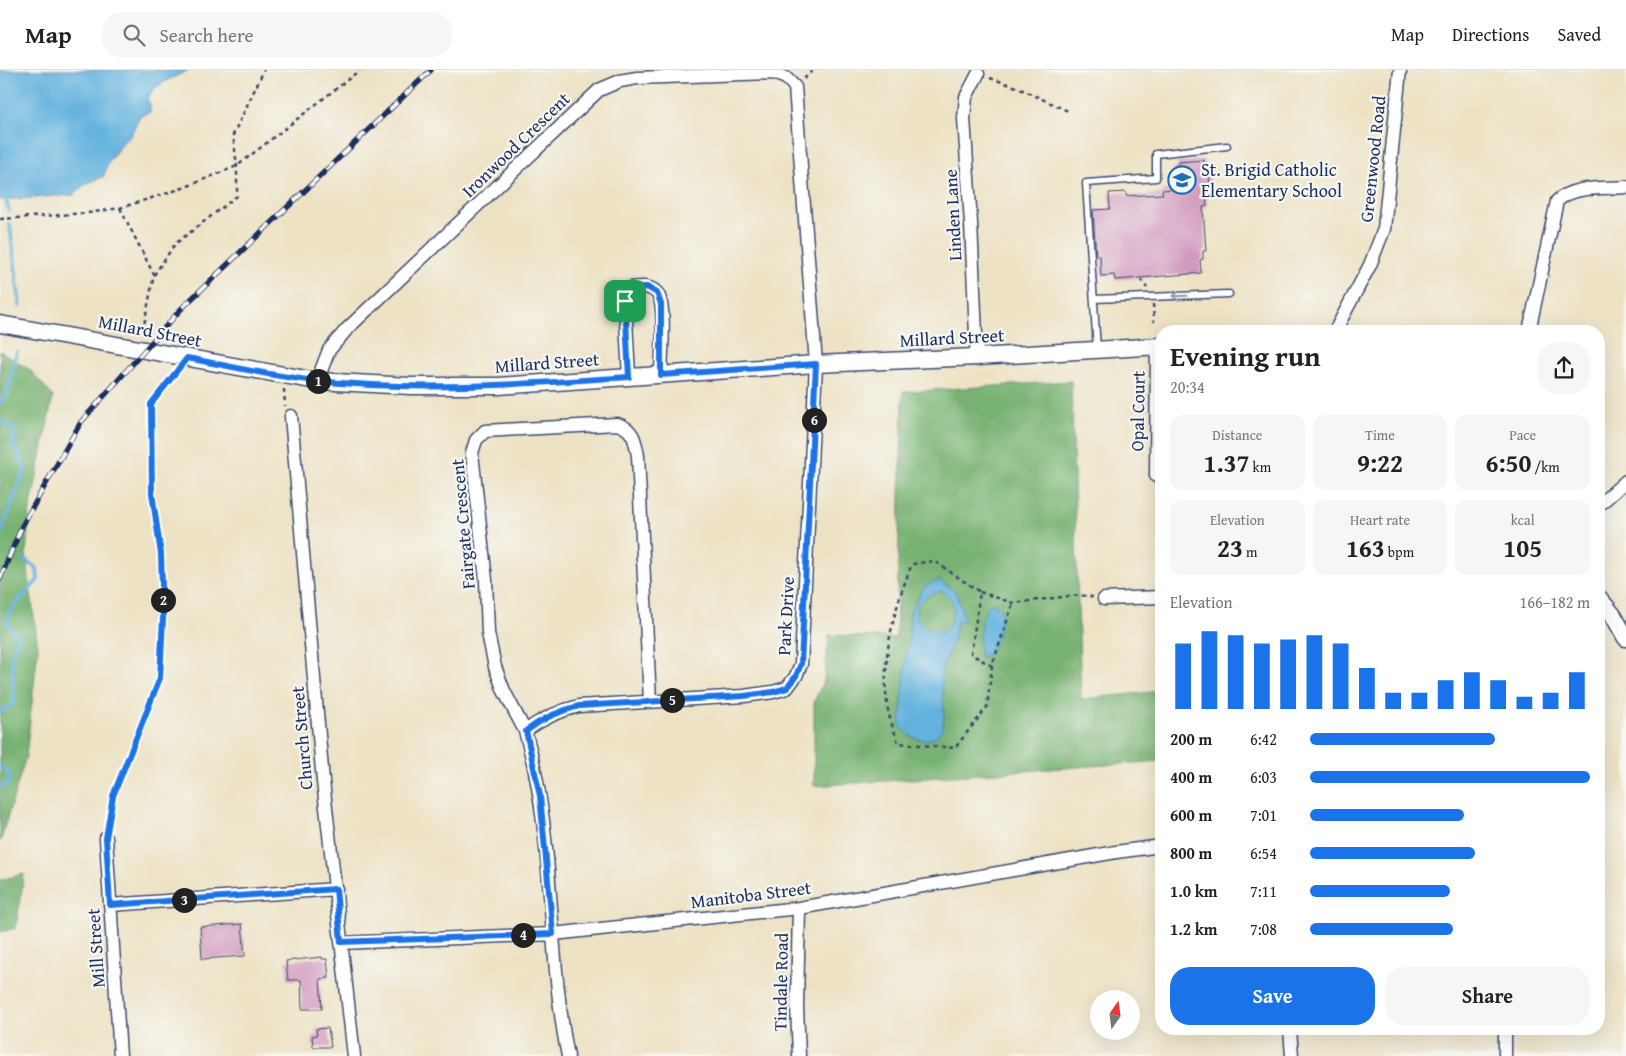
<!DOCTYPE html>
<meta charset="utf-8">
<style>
:root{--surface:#fff;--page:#f6f6f6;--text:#222;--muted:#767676;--line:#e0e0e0;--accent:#1a73e8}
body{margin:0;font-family:"Gentium Book Plus",serif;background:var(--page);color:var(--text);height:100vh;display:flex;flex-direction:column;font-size:19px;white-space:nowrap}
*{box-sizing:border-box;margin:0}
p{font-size:16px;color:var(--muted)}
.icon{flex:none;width:28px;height:28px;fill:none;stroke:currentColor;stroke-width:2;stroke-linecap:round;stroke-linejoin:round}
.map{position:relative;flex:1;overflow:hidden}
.panel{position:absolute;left:1155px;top:255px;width:450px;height:710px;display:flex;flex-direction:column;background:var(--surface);border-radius:20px;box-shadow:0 5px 20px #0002}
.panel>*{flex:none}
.needle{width:32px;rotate:14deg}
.controls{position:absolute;left:1090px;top:920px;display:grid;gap:10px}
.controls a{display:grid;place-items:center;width:50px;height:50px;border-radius:50%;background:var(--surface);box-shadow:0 5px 20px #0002;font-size:25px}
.pin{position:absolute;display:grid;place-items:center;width:42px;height:42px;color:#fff;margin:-21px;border-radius:10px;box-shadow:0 2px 8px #0006}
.km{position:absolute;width:25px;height:25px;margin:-12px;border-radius:50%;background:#222;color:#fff;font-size:14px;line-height:25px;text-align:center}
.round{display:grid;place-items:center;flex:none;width:52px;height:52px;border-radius:20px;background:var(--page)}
.head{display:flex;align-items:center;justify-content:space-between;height:85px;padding:0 15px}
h1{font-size:28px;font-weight:600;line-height:38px}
.stats{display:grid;grid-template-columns:repeat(3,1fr);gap:8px;height:85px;padding:5px 15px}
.stats div{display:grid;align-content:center;border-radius:12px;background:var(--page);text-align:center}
.stats b{font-size:25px;font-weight:600}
.stats small{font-size:14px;font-weight:400}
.stats p{font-size:14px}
.chart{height:140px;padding:10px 15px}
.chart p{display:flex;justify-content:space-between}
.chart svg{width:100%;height:90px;margin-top:5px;stroke:var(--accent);stroke-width:6}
.button{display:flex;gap:10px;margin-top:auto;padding:10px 15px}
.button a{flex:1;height:58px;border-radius:20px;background:var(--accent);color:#fff;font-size:20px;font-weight:600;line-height:58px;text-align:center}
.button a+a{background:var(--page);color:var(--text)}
ul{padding:0 15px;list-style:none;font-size:16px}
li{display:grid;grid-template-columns:80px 60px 1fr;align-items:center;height:38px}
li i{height:12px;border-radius:6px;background:var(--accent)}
header{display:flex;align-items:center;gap:30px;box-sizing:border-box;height:70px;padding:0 25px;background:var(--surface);border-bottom:1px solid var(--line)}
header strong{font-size:24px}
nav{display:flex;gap:28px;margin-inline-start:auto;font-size:18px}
.search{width:350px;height:45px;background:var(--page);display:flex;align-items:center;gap:12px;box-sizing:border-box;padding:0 18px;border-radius:20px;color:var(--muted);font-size:19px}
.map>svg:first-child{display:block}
.forest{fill:#78b272;stroke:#4a7068}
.water{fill:#64b2de;stroke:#40709e;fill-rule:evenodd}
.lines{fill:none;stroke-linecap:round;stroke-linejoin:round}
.stream{stroke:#64b2de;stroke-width:4}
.building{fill:#d29abe}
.service-casing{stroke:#3a4a6d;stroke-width:9}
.minor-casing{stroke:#3a4a6d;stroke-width:15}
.tertiary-casing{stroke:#3a4a6d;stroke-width:19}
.path{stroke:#3a4a6d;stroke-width:2.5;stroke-dasharray:4 4;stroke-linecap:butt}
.service{stroke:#fff;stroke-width:6}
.minor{stroke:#fff;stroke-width:12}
.tertiary{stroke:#fff;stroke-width:16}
.rail-casing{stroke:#1b2f5e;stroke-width:5.5}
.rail{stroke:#f6f6f2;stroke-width:4;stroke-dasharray:11;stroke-linecap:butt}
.oneway{stroke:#8d97ae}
.route-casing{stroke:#fff;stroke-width:10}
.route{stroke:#1a73e8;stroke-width:6}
.labels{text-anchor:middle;stroke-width:4.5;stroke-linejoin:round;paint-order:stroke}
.street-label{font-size:18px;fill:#1b2f5e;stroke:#f6f6f2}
.poi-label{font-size:18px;fill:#1b2f5e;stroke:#f6f6f2;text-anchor:start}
</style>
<header>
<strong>Map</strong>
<div class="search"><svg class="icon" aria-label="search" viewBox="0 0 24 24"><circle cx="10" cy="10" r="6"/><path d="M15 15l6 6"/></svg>Search here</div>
<nav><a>Map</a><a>Directions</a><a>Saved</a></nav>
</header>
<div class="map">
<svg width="1626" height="986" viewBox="0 0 1626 986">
<rect width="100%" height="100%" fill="#f6f6f2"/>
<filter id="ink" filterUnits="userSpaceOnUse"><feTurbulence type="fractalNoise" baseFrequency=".02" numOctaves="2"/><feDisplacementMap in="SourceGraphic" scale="10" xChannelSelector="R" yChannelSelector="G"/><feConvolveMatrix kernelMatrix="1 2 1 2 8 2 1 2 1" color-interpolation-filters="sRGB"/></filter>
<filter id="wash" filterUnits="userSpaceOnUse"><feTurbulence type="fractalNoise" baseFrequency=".0096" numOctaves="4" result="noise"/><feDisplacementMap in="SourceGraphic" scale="20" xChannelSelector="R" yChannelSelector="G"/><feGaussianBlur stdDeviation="1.12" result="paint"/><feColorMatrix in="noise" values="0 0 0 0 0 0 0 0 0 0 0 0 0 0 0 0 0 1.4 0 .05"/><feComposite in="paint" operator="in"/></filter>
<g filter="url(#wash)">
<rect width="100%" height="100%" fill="#ede2c4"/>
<!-- forest -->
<path class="forest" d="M0 281 30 300 53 326 29 446 26 485 38 578 26 686 0 772Z
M1071 311 1081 629 1161 621V691L814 716V632L824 610 829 565 896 568 903 322Z
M24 804 16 858 0 862V810Z"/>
<!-- water -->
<path class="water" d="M0 0H188C172 10 157 11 147 29L150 34V42L140 46 130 66 124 71 109 91 104 106 83 116 74 125 0 130Z
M939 510 956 522 965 549 964 551 957 550C955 558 954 568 951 576 948 584 943 593 942 601 939 621 956 670 925 670 912 669 907 664 900 655L911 540 925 516ZM941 521C960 529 955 551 943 563 935 560 924 559 919 551 909 536 928 523 941 521Z
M995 534 1002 541C1000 557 997 577 984 587L980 586C978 568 980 552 988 535Z"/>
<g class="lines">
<!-- stream -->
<path class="stream" d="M6 130 9 141
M10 155 20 236
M0 333 7 324 17 282
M0 350 14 360 13 376 17 381 25 399 0 465
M0 642 11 636 14 631 11 587 19 567C15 563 7 557 7 551 6 541 31 518 38 510L37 499 24 489
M0 697 8 702 9 710 6 715 0 716"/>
</g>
<g id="blocks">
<!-- building -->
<path class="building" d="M1204 90 1205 105H1209L1210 118H1206L1207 136 1203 137 1206 181H1203V189L1200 190 1201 203 1115 210 1114 205 1101 206 1100 186H1096L1093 140 1110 139 1109 123 1126 122V126L1163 124 1162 120 1175 119 1174 98 1178 97V92Z
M242 854 245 886 202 889 200 857Z
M322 887V889H327L329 908 320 909 322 939H302L301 910H288L286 891Z
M328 958 331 977H313L312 966 317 965 316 959Z"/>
</g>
</g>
<g filter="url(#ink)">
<use href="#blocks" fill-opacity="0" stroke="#3a4a6d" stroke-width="1"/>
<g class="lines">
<!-- service casing -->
<g class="service-casing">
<path id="service" d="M1094 229 1229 224
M1097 279 1086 113 1156 108V84L1227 76"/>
</g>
<!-- minor casing -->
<g class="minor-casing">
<path id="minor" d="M1335 261 1370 195 1384 159 1400 0
M1529 261 1557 131C1574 115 1604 119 1626 117
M977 287 971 153 964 48 966 27 978 4
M629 307 625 231 631 218C640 217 650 215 657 223 667 235 661 289 661 305
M317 311 329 280 347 259 599 20 620 11 637 8 773 3 786 8 795 17 816 294 801 594 796 606 787 618 773 622 744 626 579 636C558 641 543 648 525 661 556 766 546 879 568 986
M291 346 323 711 354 986
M1156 406 1157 276
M1599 435 1626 411
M1104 529 1161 527
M525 661 504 621 495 597 488 563 486 510 472 383 476 370 485 361 617 354C634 359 635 370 638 386L650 631
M106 768 120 986
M110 835 336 819
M799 838 797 936 799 986
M341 873 553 864 799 838 1116 782 1161 776
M1290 959 1292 986
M1505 959V986"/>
</g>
<!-- tertiary casing -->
<g class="tertiary-casing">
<path id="tertiary" d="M0 254 317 311 410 316H499L816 294 977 287 1161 276
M1599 528 1613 545 1626 568"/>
</g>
<!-- path -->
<path class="path" d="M990 8 1014 16 1070 42
M804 9 813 0
M120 138 154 205 142 265
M0 149 88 143 120 138 183 118 237 96 360 0
M154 205 175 174 237 126V96L233 65 264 0
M1141 209 1147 218
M1153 234 1154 252
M284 319 285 336
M980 522 1013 533 1079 525 1093 527
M992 596 971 584 980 522 934 491 912 494C894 538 880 591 888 640 890 651 895 662 898 673L955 678 987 637 992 596 1013 533
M108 756 113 726 160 608 163 548 161 484 152 423 150 354 151 334 178 299"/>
<!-- service -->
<use href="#service" class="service"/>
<!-- minor -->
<use href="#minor" class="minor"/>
<!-- tertiary -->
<use href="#tertiary" class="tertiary"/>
<!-- rail casing -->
<g class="rail-casing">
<path id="rail" d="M0 509 22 456 81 352 182 238 431 0"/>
</g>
<!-- rail -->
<use href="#rail" class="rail"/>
</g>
<!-- one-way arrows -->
<defs><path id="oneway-shaft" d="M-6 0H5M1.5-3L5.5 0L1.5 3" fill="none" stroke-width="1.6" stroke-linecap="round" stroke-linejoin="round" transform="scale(1.25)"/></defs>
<use class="oneway" href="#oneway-shaft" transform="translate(1180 226) rotate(178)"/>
</g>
<g class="lines" filter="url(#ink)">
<!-- route casing -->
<g class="route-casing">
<path id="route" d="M647 217 657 223 661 234V305L816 294 801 594 796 606 787 618 773 622 744 626 579 636C558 641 543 648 526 661L540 726 553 864 341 872 336 819 110 835 106 768 113 726 160 608 163 548 161 484 152 423 151 334 187 288C230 296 274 307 318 311 422 322 525 314 629 307L625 231 632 218Z"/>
</g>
<!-- route -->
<use href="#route" class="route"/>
</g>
<!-- icons -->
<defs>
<g id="school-ring" transform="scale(1.4375)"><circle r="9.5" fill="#f6f6f2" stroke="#1f6fb2" stroke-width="1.5"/><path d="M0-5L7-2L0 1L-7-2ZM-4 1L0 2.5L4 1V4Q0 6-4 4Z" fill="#1f6fb2"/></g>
</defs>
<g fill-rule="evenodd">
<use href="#school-ring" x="1182" y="110"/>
</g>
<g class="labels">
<!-- street labels -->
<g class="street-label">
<text transform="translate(516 75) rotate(-44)" y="6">Ironwood Crescent</text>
<text transform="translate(1373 89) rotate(-84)" y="6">Greenwood Road</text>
<text transform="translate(953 145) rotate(-93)" y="6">Linden Lane</text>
<text transform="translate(150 261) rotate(11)" y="6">Millard Street</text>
<text transform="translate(952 268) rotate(-3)" y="6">Millard Street</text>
<text transform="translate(547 293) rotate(-4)" y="6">Millard Street</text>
<text transform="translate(1138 341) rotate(-89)" y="6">Opal Court</text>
<text transform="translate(463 454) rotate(-95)" y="6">Fairgate Crescent</text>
<text transform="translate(786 546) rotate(-87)" y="6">Park Drive</text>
<text transform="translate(302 668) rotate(-95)" y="6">Church Street</text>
<text transform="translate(751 825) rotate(-7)" y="6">Manitoba Street</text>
<text transform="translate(96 878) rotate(-94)" y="6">Mill Street</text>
<text transform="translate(781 912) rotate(-89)" y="6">Tindale Road</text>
</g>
<!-- poi labels -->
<g class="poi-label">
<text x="1201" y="106">St. Brigid Catholic<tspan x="1201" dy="21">Elementary School</tspan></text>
</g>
</g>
</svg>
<div class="controls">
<a><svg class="needle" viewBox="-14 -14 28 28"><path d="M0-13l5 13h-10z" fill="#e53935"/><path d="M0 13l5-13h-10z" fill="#767676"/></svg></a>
</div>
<div class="pin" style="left:625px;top:231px;background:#1e9e55"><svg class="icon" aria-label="arrive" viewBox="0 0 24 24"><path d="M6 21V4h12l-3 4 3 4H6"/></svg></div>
<b class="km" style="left:318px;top:311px">1</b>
<b class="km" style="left:163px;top:530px">2</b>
<b class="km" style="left:184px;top:830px">3</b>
<b class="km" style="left:523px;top:865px">4</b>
<b class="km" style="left:672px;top:630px">5</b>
<b class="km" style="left:814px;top:350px">6</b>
<section class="panel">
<div class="head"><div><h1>Evening run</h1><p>20:34</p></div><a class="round"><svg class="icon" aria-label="share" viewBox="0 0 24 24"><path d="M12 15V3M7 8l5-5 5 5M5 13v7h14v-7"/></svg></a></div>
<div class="stats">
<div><p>Distance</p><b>1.37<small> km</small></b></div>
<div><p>Time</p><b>9:22</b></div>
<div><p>Pace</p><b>6:50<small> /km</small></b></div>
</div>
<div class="stats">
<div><p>Elevation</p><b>23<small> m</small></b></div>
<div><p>Heart rate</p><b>163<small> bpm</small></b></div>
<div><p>kcal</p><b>105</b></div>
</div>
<div class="chart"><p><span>Elevation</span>166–182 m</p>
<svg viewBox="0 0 160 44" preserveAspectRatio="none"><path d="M5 44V12M15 44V6M25 44V8M35 44V12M45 44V10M55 44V8M65 44V12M75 44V24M85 44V36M95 44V36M105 44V30M115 44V26M125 44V30M135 44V38M145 44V36M155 44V26"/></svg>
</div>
<ul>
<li><b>200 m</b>6:42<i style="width:66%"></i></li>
<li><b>400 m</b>6:03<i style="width:100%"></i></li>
<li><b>600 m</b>7:01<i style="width:55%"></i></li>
<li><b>800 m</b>6:54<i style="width:59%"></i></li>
<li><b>1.0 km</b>7:11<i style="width:50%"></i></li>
<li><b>1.2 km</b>7:08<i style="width:51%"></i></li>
</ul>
<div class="button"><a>Save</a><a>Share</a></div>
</section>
</div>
